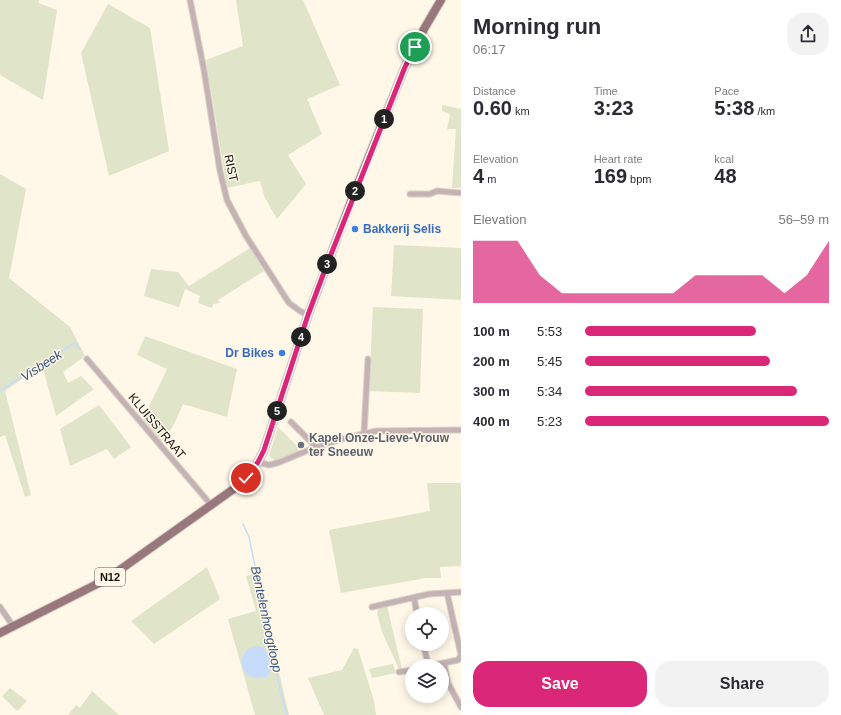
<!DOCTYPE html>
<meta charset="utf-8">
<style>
:root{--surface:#fff;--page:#f2f2f3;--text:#2b2b33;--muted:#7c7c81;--accent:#db2777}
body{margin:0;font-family:Helvetica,sans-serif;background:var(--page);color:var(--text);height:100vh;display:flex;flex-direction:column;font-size:15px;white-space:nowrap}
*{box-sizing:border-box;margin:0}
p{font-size:13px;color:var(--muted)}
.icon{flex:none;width:22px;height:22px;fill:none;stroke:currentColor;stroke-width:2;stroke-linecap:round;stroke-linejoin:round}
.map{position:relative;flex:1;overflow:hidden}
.details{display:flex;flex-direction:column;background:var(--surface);width:380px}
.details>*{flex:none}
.controls{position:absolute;left:405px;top:607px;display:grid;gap:8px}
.controls a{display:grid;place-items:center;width:44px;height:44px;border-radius:50%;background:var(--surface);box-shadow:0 2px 10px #0003;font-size:20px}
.pin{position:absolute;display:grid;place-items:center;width:34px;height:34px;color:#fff;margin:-17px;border:2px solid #fff;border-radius:50%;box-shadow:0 1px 4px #0007}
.km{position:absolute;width:20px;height:20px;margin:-10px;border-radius:50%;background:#222;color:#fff;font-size:11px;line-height:20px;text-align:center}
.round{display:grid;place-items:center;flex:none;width:42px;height:42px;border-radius:16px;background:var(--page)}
.head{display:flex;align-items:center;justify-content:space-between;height:68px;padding:0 12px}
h1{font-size:22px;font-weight:700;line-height:30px}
.metrics{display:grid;grid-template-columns:repeat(3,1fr);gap:6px;height:68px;padding:4px 12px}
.metrics div{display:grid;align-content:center}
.metrics b{font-size:20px;font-weight:700}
.metrics small{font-size:11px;font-weight:400}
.metrics p{font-size:11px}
.chart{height:112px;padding:8px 12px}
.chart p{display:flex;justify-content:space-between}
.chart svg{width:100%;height:72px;margin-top:4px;fill:var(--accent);opacity:.7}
.button{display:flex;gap:8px;margin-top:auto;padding:8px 12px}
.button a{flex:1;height:46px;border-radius:16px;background:var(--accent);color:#fff;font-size:16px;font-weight:700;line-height:46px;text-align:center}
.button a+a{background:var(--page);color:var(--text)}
ul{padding:0 12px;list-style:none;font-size:13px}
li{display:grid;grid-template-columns:64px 48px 1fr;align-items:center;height:30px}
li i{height:10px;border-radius:5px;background:var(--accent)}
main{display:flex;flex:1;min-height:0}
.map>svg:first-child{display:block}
.green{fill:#e0e4c8}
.water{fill:#c6dcfa}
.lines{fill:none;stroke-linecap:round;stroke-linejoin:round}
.stream{stroke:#c6dcfa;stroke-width:1.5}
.minor-casing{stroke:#dad2c5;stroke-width:7}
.primary-casing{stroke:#dad2c5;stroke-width:10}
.minor{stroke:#c5b2b5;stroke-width:5}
.primary{stroke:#98787d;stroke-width:8}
.route-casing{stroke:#fff;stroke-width:8}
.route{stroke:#db2777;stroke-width:5}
.shop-dot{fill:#3f7fe0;stroke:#fff7e8;stroke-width:1.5}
.worship-dot{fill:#6b7280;stroke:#fff7e8;stroke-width:1.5}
.labels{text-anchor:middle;stroke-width:3;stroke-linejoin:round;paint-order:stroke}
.shield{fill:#fff7e8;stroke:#5c574e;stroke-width:1}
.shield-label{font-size:11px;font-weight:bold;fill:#16120c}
.street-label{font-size:12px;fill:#16120c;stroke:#fff7e8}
.shop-label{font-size:12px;font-weight:bold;fill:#366cbe;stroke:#fff7e8;text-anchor:start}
.worship-label{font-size:12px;font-weight:bold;fill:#5b616d;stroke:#fff7e8;text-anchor:start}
.water-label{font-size:13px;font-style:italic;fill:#375780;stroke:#fff7e8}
</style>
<main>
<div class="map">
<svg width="461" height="715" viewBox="0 0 461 715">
<rect width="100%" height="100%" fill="#fff7e8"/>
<!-- green -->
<path class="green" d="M0 0H39L38 3 57 10 43 100 0 75Z
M236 0H303L340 85 307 99 322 134 288 155 306 184 277 219 265 198 260 181 227 188 206 60 243 46Z
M108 4 150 28 169 151 109 176 81 53Z
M442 105 461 109V188H452L456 129H447L450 114 442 111Z
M0 174 26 189 9 278 70 327 85 356 63 372 68 383 81 376 94 389 56 416 42 365 5 391 31 495 25 497 5 435 0 437Z
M394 245 461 248V300L391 296Z
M250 248 264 271 218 300 220 303 213 304 212 308 198 303 200 296 185 289 179 307 144 296 151 269 178 272 189 286Z
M373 307 423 309 420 393 369 391Z
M145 336 237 369 227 417 183 404C177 418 172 431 161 442L143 419 167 369 137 355Z
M99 405 131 447 114 459 107 449 70 466 60 429Z
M278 427 296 445 299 452 277 460H274L269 456Z
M427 483H461V566L440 567 441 578H426L341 593 329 530 430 511Z
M207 567 220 599 154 644 131 621Z
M256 573 289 715H255L228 619 256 611 246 576Z
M387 606 402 669H399L382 632 377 613 379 608Z
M354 648 358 649 374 701 376 715H324L308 678 342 670Z
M393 664 396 673 372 678 369 669Z
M10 688 27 701 17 711 2 696Z
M92 691 119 715H68L76 705 80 708Z"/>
<!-- water -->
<path class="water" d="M259 646 265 648 270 659 271 670 267 677C262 677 258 679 254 678 237 673 237 647 259 646Z"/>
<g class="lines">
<!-- stream -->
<path class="stream" d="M0 391 75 343 80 349
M243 524 249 537 282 698 287 715"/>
<!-- minor casing -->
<g class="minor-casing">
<path id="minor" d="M190 0 204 70 220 171 227 200 246 236 289 303 300 311 308 315
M410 194H430L437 191 461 193
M87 359 212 506
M291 422 316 447
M364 433 368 359
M258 462 269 465 280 462 316 447 346 438 376 431 461 430
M414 598 417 614
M0 607 13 626
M372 607 429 594 461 592
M423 644 427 659
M444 663 448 683 461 707
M429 666 458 660 461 655 448 597V593
M399 672 412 670"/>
</g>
<!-- primary casing -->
<g class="primary-casing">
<path id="primary" d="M0 633 107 579 235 488 246 478 258 462 264 450 308 315 355 191 405 67 424 29 441 0"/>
</g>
<!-- minor -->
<use href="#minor" class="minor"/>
<!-- primary -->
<use href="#primary" class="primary"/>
</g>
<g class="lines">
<!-- route casing -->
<g class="route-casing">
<path id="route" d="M246 478 258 462 264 450 308 315 326 267 405 67 415 47"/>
</g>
<!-- route -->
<use href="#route" class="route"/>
</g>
<!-- markers -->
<g class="shop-dot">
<circle cx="355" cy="229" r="4"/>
<circle cx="282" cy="353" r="4"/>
</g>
<circle class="worship-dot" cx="301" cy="445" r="4"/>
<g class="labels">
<!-- shield labels -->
<rect class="shield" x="95" y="568" width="30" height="18" rx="3"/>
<g class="shield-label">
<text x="110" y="581">N12</text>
</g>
<!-- street labels -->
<g class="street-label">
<text transform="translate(231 168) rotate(78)" y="4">RIST</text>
<text transform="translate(157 426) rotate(50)" y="4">KLUISSTRAAT</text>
</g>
<!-- shop labels -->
<g class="shop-label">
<text x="363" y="233">Bakkerij Selis</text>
<text x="274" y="357" text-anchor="end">Dr Bikes</text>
</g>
<!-- worship labels -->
<g class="worship-label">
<text x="309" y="442">Kapel Onze-Lieve-Vrouw<tspan x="309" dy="14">ter Sneeuw</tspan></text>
</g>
<!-- water labels -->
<g class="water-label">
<text transform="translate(41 365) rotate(-33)" y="5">Visbeek</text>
<text transform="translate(267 619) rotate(78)" y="5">Bentelenhoogtloop</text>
</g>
</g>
</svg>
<div class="controls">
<a><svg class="icon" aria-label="locate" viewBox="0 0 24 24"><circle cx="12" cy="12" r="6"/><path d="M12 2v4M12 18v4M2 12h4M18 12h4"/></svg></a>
<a><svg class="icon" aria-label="layers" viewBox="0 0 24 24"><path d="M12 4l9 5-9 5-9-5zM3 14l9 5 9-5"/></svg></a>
</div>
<div class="pin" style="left:415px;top:47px;background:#1e9e55"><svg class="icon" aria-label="arrive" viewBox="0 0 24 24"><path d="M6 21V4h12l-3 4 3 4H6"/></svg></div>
<div class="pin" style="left:246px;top:478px;background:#d93025"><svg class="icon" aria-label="check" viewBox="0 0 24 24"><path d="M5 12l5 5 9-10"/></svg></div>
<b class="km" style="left:384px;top:119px">1</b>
<b class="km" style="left:355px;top:191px">2</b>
<b class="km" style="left:327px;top:264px">3</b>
<b class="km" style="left:301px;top:337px">4</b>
<b class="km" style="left:277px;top:411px">5</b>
</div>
<section class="details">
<div class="head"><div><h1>Morning run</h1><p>06:17</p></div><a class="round"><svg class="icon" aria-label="share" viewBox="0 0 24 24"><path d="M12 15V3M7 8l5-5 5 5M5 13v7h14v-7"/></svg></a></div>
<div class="metrics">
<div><p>Distance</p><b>0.60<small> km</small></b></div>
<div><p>Time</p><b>3:23</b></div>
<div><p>Pace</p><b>5:38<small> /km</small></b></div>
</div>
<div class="metrics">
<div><p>Elevation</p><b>4<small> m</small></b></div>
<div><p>Heart rate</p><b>169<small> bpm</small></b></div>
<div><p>kcal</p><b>48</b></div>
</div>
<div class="chart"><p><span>Elevation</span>56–59 m</p>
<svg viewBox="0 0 160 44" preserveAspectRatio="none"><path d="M0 44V6L10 6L20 6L30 27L40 38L50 38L60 38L70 38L80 38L90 38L100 27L110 27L120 27L130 27L140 38L150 27L160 6V44z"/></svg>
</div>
<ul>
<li><b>100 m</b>5:53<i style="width:70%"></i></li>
<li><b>200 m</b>5:45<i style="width:76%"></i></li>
<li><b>300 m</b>5:34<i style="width:87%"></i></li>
<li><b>400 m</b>5:23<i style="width:100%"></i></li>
</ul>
<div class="button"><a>Save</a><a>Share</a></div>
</section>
</main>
